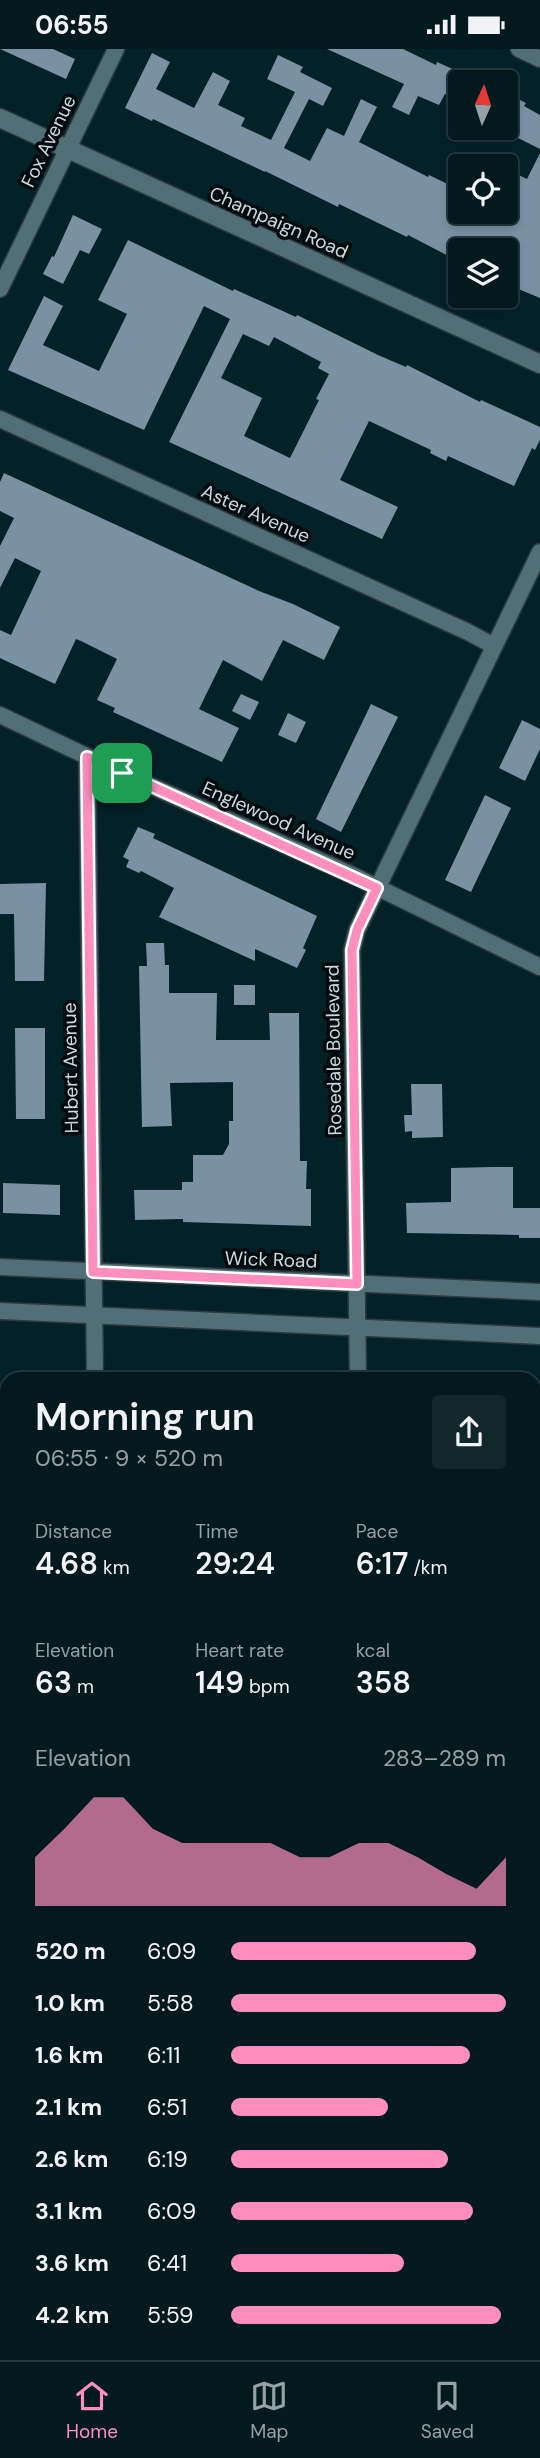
<!DOCTYPE html>
<meta charset="utf-8">
<style>
:root{--surface:#021a1e;--page:#10272b;--text:#f1f3f6;--muted:#96a1a4;--line:#23383c;--accent:#fe8ebd}
body{margin:0;font-family:"DM Sans",sans-serif;background:var(--page);color:var(--text);height:100vh;display:flex;flex-direction:column;font-size:26px;white-space:nowrap}
*{box-sizing:border-box;margin:0}
p{font-size:23px;color:var(--muted)}
.icon{flex:none;width:38px;height:38px;fill:none;stroke:currentColor;stroke-width:2;stroke-linecap:round;stroke-linejoin:round}
.map{position:relative;flex:1;overflow:hidden}
.panel{position:absolute;left:0px;top:1323px;width:541px;height:989px;display:flex;flex-direction:column;background:var(--surface);border-radius:21px 21px 0 0;box-shadow:0 4px 10px #0003,0 0 0 2px var(--line)}
.panel>*{flex:none}
.needle{width:46px;rotate:3deg}
.controls{position:absolute;left:448px;top:21px;display:grid;gap:14px}
.controls a{display:grid;place-items:center;width:70px;height:70px;border-radius:7px;background:var(--surface);box-shadow:0 4px 10px #0003,0 0 0 2px var(--line);font-size:35px}
.pin{position:absolute;display:grid;place-items:center;width:60px;height:60px;color:#fff;margin:-30px;border-radius:14px;box-shadow:0 4px 10px #0006}
.round{display:grid;place-items:center;flex:none;width:74px;height:74px;border-radius:7px;background:var(--page)}
.headline{display:flex;align-items:center;justify-content:space-between;height:119px;padding:0 35px}
h1{font-size:38px;font-weight:600;line-height:52px}
.metrics{display:grid;grid-template-columns:repeat(3,1fr);gap:10px;height:119px;padding:7px 35px}
.metrics div{display:grid;align-content:center}
.metrics b{font-size:30px;font-weight:600}
.metrics small{font-size:19px;font-weight:400}
.metrics p{font-size:19px}
.chart{height:196px;padding:14px 35px}
.chart p{display:flex;justify-content:space-between}
.chart svg{width:100%;height:126px;margin-top:7px;fill:var(--accent);opacity:.7}
ul{padding:0 35px;list-style:none;font-size:23px}
li{display:grid;grid-template-columns:112px 84px 1fr;align-items:center;height:52px}
li i{height:18px;border-radius:9px;background:var(--accent)}
.status{display:flex;justify-content:space-between;align-items:center;height:49px;padding:0 35px;background:var(--surface);direction:ltr}
.status svg{height:19px;fill:currentColor}
.dock{display:flex;justify-content:space-around;align-items:center;height:98px;border-top:2px solid var(--line);background:var(--surface);font-size:19px;color:var(--muted)}
.dock a{display:grid;justify-items:center;gap:4px}
.dock .selected{color:var(--accent)}
.map>svg:first-child{display:block}
.building{fill:#7991a2;fill-rule:evenodd}
.lines{fill:none;stroke-linecap:round;stroke-linejoin:round}
.minor-casing{stroke:#2c393d;stroke-width:19}
.tertiary-casing{stroke:#2c393d;stroke-width:21}
.minor{stroke:#506f76;stroke-width:16}
.tertiary{stroke:#506f76;stroke-width:18}
.route-casing{stroke:#fff;stroke-width:14}
.route{stroke:#fe8ebd;stroke-width:9}
.labels{text-anchor:middle;stroke-width:7;stroke-linejoin:round;paint-order:stroke}
.street-label{font-size:19px;fill:#cadbde;stroke:#010a0c}
</style>
<div class="status"><b>06:55</b><svg viewBox="0 0 49 12"><path d="M0 12V9h3v3zM5 12V6h3v6zM10 12V3h3v9zM15 12V0h3v12zM26 1h20v11H26zM47 4h2v5h-2z"/></svg></div>
<div class="map">
<svg width="540" height="2311" viewBox="0 0 540 2311">
<rect width="100%" height="100%" fill="#032228"/>
<!-- building -->
<path class="building" d="M0 0H53L75 10 66 30Z
M327 0H403L436 16 437 13 464 25 453 49 445 45 439 56 418 47 409 66 392 58 404 35Z
M152 4 170 13 156 40 194 59 213 23 230 32 218 56 245 69 241 77 271 91 295 43 267 30 278 6 303 18 300 23 332 39 323 57 309 50 284 99 310 112 327 79 344 87 361 50 377 58 359 93 428 128 429 126 460 141V163H506V120L527 130 540 104V249L506 235V201H460V213L408 186 407 188 339 155 338 158 265 122V123L153 70 152 72 125 59Z
M506 44 526 54 524 57 540 66V100L498 79H516L506 74Z
M73 166 102 180 89 205 80 201 63 235 43 225 52 207 54 208Z
M128 191 233 242 234 240 296 268 297 266 378 306 406 318 407 316 480 353 481 351 540 378V391L535 401 532 399 514 437 448 407 446 412 430 404 431 401 369 372 340 431 398 458 382 490 169 393 230 270 204 257 144 381 8 321 44 247 63 257 43 296 99 322 127 265 98 251ZM243 285 269 297 274 288 321 313 318 319 329 325 316 350 319 351 290 409 244 387 262 349 221 329Z
M4 424 259 542 293 555 340 578 324 611 283 591 262 632 223 611 199 660 239 679 222 713 113 663 115 659 97 651 117 610 81 592 76 590 55 635 0 609V581L11 586 41 522 15 509 0 539V497L14 469 0 462V433Z
M241 645 259 653 250 671 232 662Z
M371 655 398 668 341 783 316 770Z
M288 664 306 673 296 694 278 686Z
M522 671 540 680V700L525 732 499 719Z
M485 746 511 759 471 843 445 831Z
M138 778 155 785 153 789 317 867 303 899 306 901 297 919 255 900V912L159 868 174 839 141 822 139 824 126 818 129 811 123 808Z
M46 834 44 932H15L14 865H0V835Z
M146 894H164L165 916H169V944H217L216 991H270L269 964H299L300 1112H307L306 1140H311V1177L183 1173V1170L135 1171 134 1141H182V1133H193V1106H223L229 1095V1072H233V1033L170 1034 172 1077 142 1078 139 917H147Z
M234 936H255V956H234Z
M15 979H45V1070H16Z
M411 1035H442L443 1088 412 1089V1082L405 1083 404 1066H412Z
M492 1118H513V1159H540V1189H519V1186L407 1184 406 1154 451 1153V1119Z
M3 1134 60 1136V1166L3 1164Z"/>
<g class="lines">
<!-- minor casing -->
<g class="minor-casing">
<path id="minor" d="M519 0 540 10
M0 240 116 0
M0 370 468 583 494 597
M0 666 122 724 350 825 540 918
M87 708 95 1330
M0 1218 540 1243
M0 1262 540 1287
M358 1330 352 901 357 881 540 503
M232 2311 233 2305"/>
</g>
<!-- tertiary casing -->
<g class="tertiary-casing">
<path id="tertiary" d="M0 69 540 315
M0 2296 7 2297
M431 2305 540 2307"/>
</g>
<!-- minor -->
<use href="#minor" class="minor"/>
<!-- tertiary -->
<use href="#tertiary" class="tertiary"/>
</g>
<g class="lines">
<!-- route casing -->
<g class="route-casing">
<path id="route" d="M87 708 377 839 357 881 352 901 357 1235 93 1223Z"/>
</g>
<!-- route -->
<use href="#route" class="route"/>
</g>
<g class="labels">
<!-- street labels -->
<g class="street-label">
<text transform="translate(48 92) rotate(-64)" y="7">Fox Avenue</text>
<text transform="translate(279 173) rotate(24)" y="7">Champaign Road</text>
<text transform="translate(256 464) rotate(24)" y="7">Aster Avenue</text>
<text transform="translate(279 771) rotate(24)" y="7">Englewood Avenue</text>
<text transform="translate(333 1001) rotate(-91)" y="7">Rosedale Boulevard</text>
<text transform="translate(70 1019) rotate(-91)" y="7">Hubert Avenue</text>
<text transform="translate(271 1210) rotate(2)" y="7">Wick Road</text>
</g>
</g>
</svg>
<div class="controls">
<a><svg class="needle" viewBox="-14 -14 28 28"><path d="M0-13l5 13h-10z" fill="#e53935"/><path d="M0 13l5-13h-10z" fill="#96a1a4"/></svg></a>
<a><svg class="icon" aria-label="locate" viewBox="0 0 24 24"><circle cx="12" cy="12" r="6"/><path d="M12 2v4M12 18v4M2 12h4M18 12h4"/></svg></a>
<a><svg class="icon" aria-label="layers" viewBox="0 0 24 24"><path d="M12 4l9 5-9 5-9-5zM3 14l9 5 9-5"/></svg></a>
</div>
<div class="pin" style="left:122px;top:724px;background:#1e9e55"><svg class="icon" aria-label="arrive" viewBox="0 0 24 24"><path d="M6 21V4h12l-3 4 3 4H6"/></svg></div>
<section class="panel">
<div class="headline"><div><h1>Morning run</h1><p>06:55 · 9 × 520 m</p></div><a class="round"><svg class="icon" aria-label="share" viewBox="0 0 24 24"><path d="M12 15V3M7 8l5-5 5 5M5 13v7h14v-7"/></svg></a></div>
<div class="metrics">
<div><p>Distance</p><b>4.68<small> km</small></b></div>
<div><p>Time</p><b>29:24</b></div>
<div><p>Pace</p><b>6:17<small> /km</small></b></div>
</div>
<div class="metrics">
<div><p>Elevation</p><b>63<small> m</small></b></div>
<div><p>Heart rate</p><b>149<small> bpm</small></b></div>
<div><p>kcal</p><b>358</b></div>
</div>
<div class="chart"><p><span>Elevation</span>283–289 m</p>
<svg viewBox="0 0 160 44" preserveAspectRatio="none"><path d="M0 44V27L10 17L20 6L30 6L40 17L50 22L60 22L70 22L80 22L90 27L100 27L110 22L120 22L130 27L140 33L150 38L160 27V44z"/></svg>
</div>
<ul>
<li><b>520 m</b>6:09<i style="width:89%"></i></li>
<li><b>1.0 km</b>5:58<i style="width:100%"></i></li>
<li><b>1.6 km</b>6:11<i style="width:87%"></i></li>
<li><b>2.1 km</b>6:51<i style="width:57%"></i></li>
<li><b>2.6 km</b>6:19<i style="width:79%"></i></li>
<li><b>3.1 km</b>6:09<i style="width:88%"></i></li>
<li><b>3.6 km</b>6:41<i style="width:63%"></i></li>
<li><b>4.2 km</b>5:59<i style="width:98%"></i></li>
</ul>
</section>
</div>
<nav class="dock">
<a class="selected"><svg class="icon" aria-label="home" viewBox="0 0 24 24"><path d="M3 11l9-7 9 7M6 9v11h12V9"/></svg>Home</a>
<a><svg class="icon" aria-label="map" viewBox="0 0 24 24"><path d="M3 6l6-2 6 2 6-2v14l-6 2-6-2-6 2zM9 4v14M15 6v14"/></svg>Map</a>
<a><svg class="icon" aria-label="saved" viewBox="0 0 24 24"><path d="M7 4h10v16l-5-4-5 4z"/></svg>Saved</a>
</nav>
